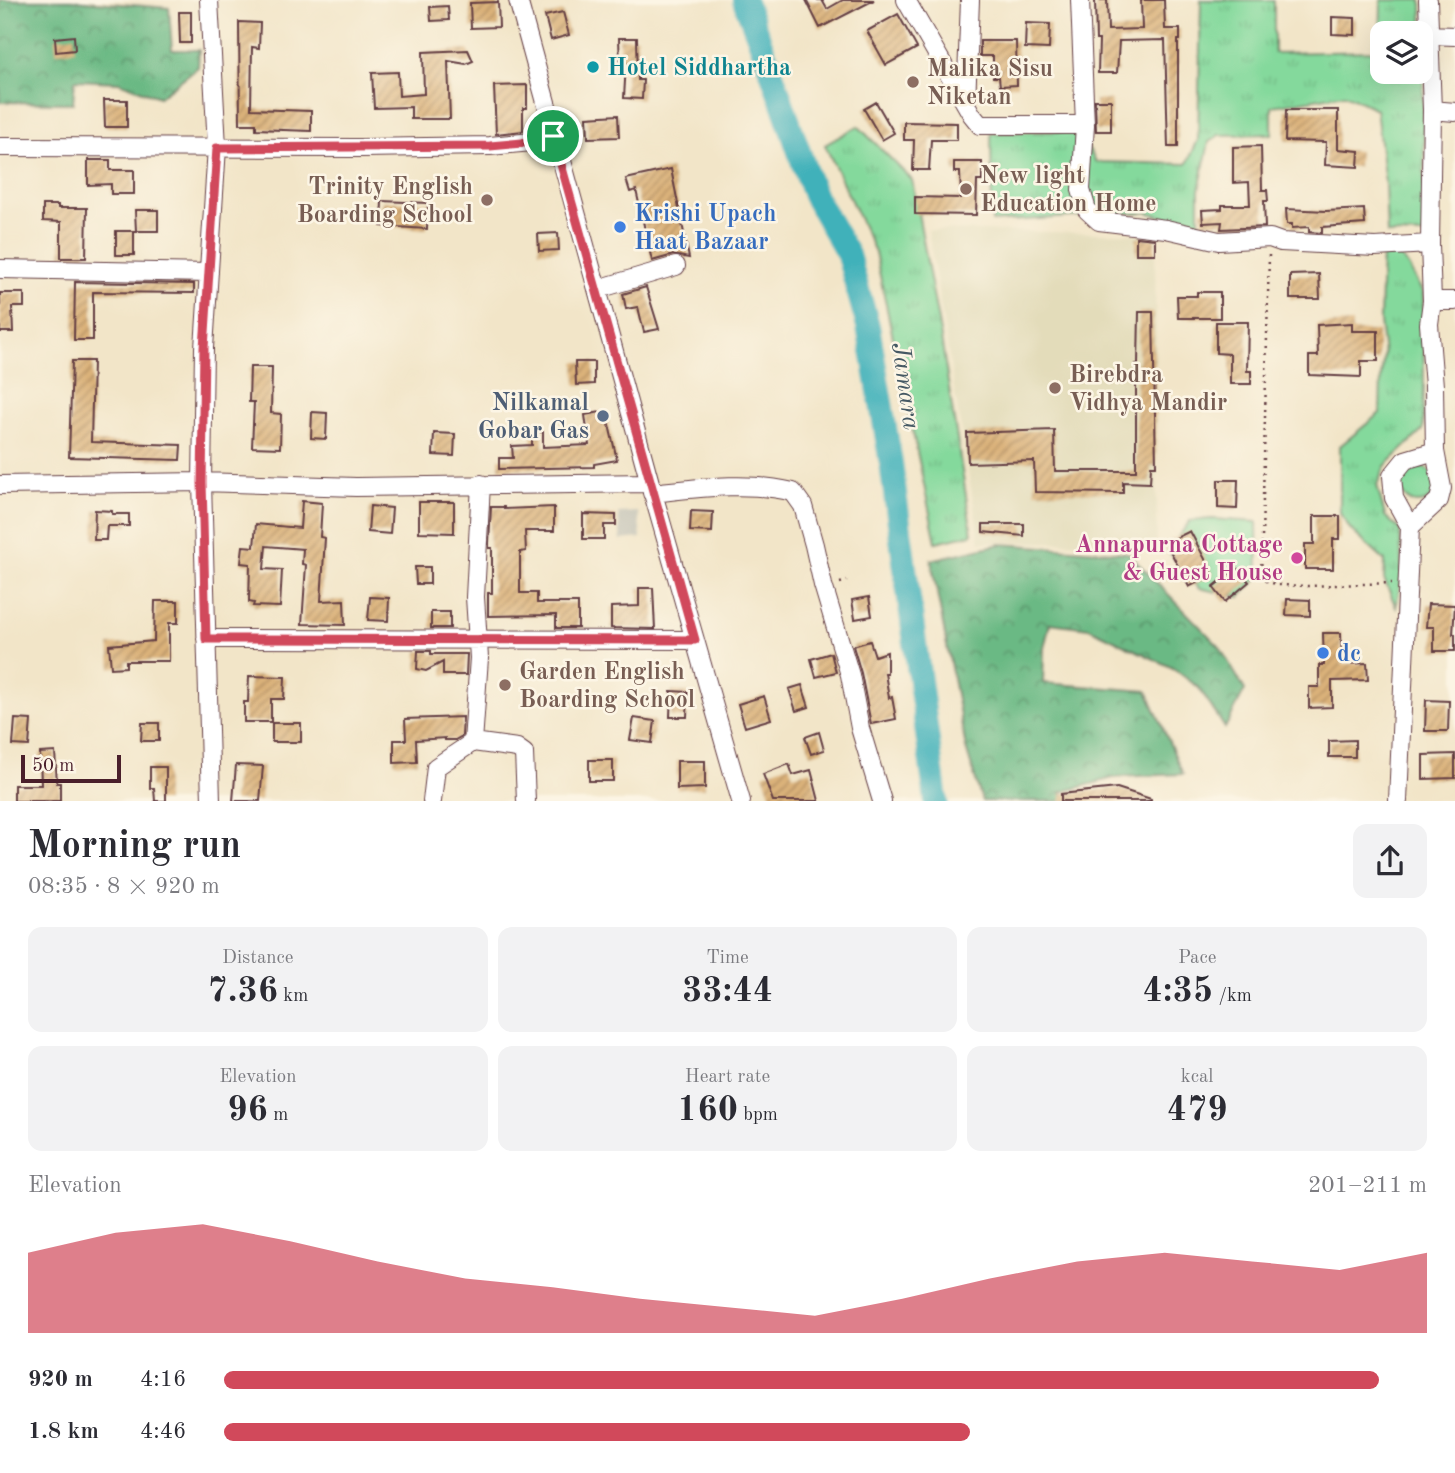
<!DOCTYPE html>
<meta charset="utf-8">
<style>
:root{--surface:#fff;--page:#f2f2f3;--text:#2b2b33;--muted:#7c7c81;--accent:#d1495b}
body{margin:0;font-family:"Old Standard TT",serif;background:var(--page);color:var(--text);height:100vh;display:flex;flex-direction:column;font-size:26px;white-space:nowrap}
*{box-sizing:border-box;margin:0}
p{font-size:23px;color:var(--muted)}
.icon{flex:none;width:38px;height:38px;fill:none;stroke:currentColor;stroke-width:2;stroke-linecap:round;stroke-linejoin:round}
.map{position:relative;height:801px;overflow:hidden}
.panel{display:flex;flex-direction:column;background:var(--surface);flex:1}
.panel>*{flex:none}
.buttons{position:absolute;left:1370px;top:21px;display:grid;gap:14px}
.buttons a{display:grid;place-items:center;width:63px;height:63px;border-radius:14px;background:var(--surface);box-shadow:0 7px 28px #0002;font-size:35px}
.scale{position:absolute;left:21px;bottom:18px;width:100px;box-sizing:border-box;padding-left:7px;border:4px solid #4a1f2b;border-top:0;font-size:19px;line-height:24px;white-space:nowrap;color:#4a1f2b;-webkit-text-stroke:5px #fcf5e5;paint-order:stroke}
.pin{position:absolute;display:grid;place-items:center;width:60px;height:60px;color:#fff;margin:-30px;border:4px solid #fff;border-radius:50%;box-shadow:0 2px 7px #0007}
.round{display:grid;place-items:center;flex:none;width:74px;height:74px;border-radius:14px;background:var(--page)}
.headline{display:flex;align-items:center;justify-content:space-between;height:119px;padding:0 28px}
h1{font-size:38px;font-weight:700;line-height:52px}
.metrics{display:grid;grid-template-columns:repeat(3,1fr);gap:10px;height:119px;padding:7px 28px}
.metrics div{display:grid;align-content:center;border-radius:14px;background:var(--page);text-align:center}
.metrics b{font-size:35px;font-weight:700}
.metrics small{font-size:19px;font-weight:400}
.metrics p{font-size:19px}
.chart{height:196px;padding:14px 28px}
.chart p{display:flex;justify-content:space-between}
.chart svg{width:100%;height:126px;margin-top:7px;fill:var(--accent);opacity:.7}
ul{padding:0 28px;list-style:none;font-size:23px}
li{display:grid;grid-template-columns:112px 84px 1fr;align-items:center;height:52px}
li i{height:18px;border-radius:9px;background:var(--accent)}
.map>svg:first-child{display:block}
.built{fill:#e3dcba}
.industrial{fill:#c6c5b8}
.grass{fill:url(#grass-tufts);stroke:#677c64;stroke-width:2;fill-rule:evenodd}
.forest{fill:url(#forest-crowns);stroke:#5a6c58;stroke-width:2}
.park{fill:#84d99c;stroke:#677c64;stroke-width:2}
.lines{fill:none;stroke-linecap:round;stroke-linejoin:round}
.river{stroke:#41b1ba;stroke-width:24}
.building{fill:url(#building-hatch)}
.minor-casing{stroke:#633d43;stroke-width:20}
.path{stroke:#633d43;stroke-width:2.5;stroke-dasharray:2 5;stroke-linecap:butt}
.minor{stroke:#fff;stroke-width:18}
.route-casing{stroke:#fff;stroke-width:14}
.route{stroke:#d1495b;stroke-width:9}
.culture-dot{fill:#0f9aa8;stroke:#fcf5e5;stroke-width:2.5}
.education-dot{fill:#8d6e63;stroke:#fcf5e5;stroke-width:2.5}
.shop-dot{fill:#3f7fe0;stroke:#fcf5e5;stroke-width:2.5}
.service-dot{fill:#5c6f8a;stroke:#fcf5e5;stroke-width:2.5}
.hotel-dot{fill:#d1479c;stroke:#fcf5e5;stroke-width:2.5}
.labels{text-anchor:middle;stroke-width:5;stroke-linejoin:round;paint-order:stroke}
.culture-label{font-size:24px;font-weight:bold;fill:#0d838f;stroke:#fcf5e5;text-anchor:start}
.education-label{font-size:24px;font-weight:bold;fill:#785e54;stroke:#fcf5e5;text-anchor:start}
.shop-label{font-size:24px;font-weight:bold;fill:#366cbe;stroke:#fcf5e5;text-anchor:start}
.service-label{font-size:24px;font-weight:bold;fill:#4e5e75;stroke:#fcf5e5;text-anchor:end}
.hotel-label{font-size:24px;font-weight:bold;fill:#b23c85;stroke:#fcf5e5;text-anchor:end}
.water-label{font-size:26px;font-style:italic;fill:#465964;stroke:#fcf5e5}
</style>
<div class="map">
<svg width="1455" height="801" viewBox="0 0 1455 801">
<defs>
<pattern id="grass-tufts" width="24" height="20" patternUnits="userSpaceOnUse" patternTransform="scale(1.75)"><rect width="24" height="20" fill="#84d99c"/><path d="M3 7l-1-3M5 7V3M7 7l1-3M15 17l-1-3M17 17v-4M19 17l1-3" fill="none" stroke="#74ba87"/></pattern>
<pattern id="forest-crowns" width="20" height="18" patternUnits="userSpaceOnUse" patternTransform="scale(1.75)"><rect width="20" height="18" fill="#6bb984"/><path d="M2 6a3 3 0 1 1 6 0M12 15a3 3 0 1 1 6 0" fill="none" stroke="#5a966c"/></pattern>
<pattern id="building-hatch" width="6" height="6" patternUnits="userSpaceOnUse" patternTransform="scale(1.75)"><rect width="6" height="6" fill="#dbb27a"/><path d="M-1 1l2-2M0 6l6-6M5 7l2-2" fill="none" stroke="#b49064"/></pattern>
</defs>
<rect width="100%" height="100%" fill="#fcf5e5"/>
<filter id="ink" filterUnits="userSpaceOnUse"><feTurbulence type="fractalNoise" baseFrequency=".0143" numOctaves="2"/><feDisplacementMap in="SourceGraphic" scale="14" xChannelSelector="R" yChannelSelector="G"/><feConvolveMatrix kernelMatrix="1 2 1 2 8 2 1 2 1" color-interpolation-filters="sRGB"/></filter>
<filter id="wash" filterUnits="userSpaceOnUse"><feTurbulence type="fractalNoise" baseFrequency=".00686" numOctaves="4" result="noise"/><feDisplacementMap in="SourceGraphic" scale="28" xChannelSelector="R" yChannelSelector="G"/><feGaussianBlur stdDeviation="1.57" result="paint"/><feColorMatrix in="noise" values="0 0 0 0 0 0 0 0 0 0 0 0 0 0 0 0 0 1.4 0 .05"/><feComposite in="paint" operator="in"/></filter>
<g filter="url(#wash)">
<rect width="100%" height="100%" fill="#f2e5c8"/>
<!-- built -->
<path class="built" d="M928 230 1155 234 1157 543 980 542Z"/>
<!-- industrial -->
<path class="industrial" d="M638 512 641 538 621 540 618 513Z"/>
<!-- grass -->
<path class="grass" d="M1201 0H1274V53L1380 51 1381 0H1422L1425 235 1387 234 1385 184 1376 109 1345 94 1272 106V134L1219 135 1209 142 1199 190V227L1146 212 992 222 991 133 1079 131 1096 162 1187 164 1198 140ZM1382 33H1421V72H1382Z
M858 126 912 180 941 338 972 534 936 542 875 252 825 145Z
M1394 249 1408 266 1423 293 1424 386 1423 430 1385 466 1377 485 1385 516 1400 530 1402 576 1396 607 1384 579 1385 561 1351 530 1340 513V446L1380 413 1381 378 1384 355 1380 322 1382 250Z"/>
<!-- forest -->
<path class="forest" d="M0 0H71L169 8 172 50H199L198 67 159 97 119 82 75 80 73 103 0 102Z
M1000 544 1128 553 1219 646 1245 690 1225 728 1199 688 1173 668 1089 628 1050 623 1044 648 1043 683 1147 691 1183 774 1117 777 1061 792 1067 801H982L966 748 931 560Z"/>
<!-- park -->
<path class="park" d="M1400 485a18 18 0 1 1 36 0a18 18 0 1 1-36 0Z
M1212 519 1257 522 1258 578 1240 597 1199 588 1168 551 1190 521Z"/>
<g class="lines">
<!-- river -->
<path class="river" d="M744 0 768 62 814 195 848 255 868 326 891 463 936 801"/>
</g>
<g id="blocks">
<!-- building -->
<path class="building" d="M806 0H822L827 9 843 0H874L820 28Z
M1095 0H1107L1108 30 1142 29 1141 0H1164L1165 29H1180V40H1178V147H1168L1165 40 1119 41 1117 73H1098L1099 40H1096Z
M498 2 499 27 471 28 470 3Z
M448 6 449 20 431 21 430 7Z
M179 12H191V43H180Z
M563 12 569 35 551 40 545 16Z
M898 14 917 48 886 65 867 31Z
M1332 17 1355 18V35L1332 34Z
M239 22 260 23 259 48 252 47 251 109 311 111V131L256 129V124H240Z
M1026 23 1050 24 1049 49 1025 48Z
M74 36 75 50 56 52 55 38Z
M619 38H637L638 80H643L642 99 624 98 626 63 620 65Z
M980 41H1016L1017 85 1000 86 999 77H993V56H980Z
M468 50 473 61 466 64 448 61 450 119H411V107L374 108 372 73 398 72 399 96 424 94 423 52Z
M527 85V108H523V131L496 134 494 86Z
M104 100H127V127H105Z
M1095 100H1111V131H1096Z
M876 102 894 133 882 140 864 109Z
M1286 110H1338V149L1359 151 1358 167 1325 165 1326 142 1285 141Z
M618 115 619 137 588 138 587 117Z
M904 122 957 123V140H931L929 170H913L914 140H904Z
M1261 146 1262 190H1267L1268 201H1264L1265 227 1221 229 1222 222 1203 223 1202 210 1222 209V205H1250L1249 182 1233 183V147Z
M88 160H110V170H134V194H111V184L88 185Z
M954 162H982V181H977L976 215 915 214V197L961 198 960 172H954Z
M671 169 689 258 673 255 652 261 636 190 630 192 626 179Z
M382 201 428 203 427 229 381 226Z
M43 205H58V208H87L86 258H61V222L43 221Z
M1286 209 1326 211 1364 209 1365 224 1322 227V233L1309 232V227L1292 228V224H1287Z
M135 210H158V231H136Z
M116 231H134V255H116Z
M558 233 559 250 539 251 538 234Z
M1136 237 1155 239V254H1136Z
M1319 274 1320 299H1290V275Z
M75 282 194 284V293L93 292V340H74Z
M646 287 659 329 644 332 638 307 626 309 623 294Z
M1197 292H1220V318H1178L1177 296H1197Z
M0 293H24V307H12L13 332H0Z
M1139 312H1153L1156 466H1151L1150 483 1123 482V493L1035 492 1034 461 968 463 967 433 1054 430 1055 471H1136V364H1138Z
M1216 322H1248L1247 371H1251V384H1230V354L1216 353Z
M1352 323V331H1378V361H1361V377L1309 375V356H1318L1317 325Z
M72 361H93L91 442 181 445 180 460 69 457Z
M575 362H594V384L576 385Z
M250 367H272L271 413 281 414 280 448 252 447 254 402H249Z
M606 411 617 460 594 464V467L499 469V458H513L512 446 532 445V432H543V447L589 445 585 415Z
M312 412 327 413 326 439 311 438Z
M434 433 455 434 454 456 433 455Z
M1218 480H1238L1237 509 1218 508Z
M302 501 322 503 320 537 325 538 321 601 344 600 345 625 302 624 306 565 302 564 303 549 266 546 264 569 282 570 280 607 253 606 254 603 249 602 250 564 241 563 243 546 254 547 256 524 300 528Z
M419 502H454V533L419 532Z
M370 506 392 508 390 534 368 532Z
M491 507H504V509L554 507V531H525L526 551 520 552V593H537V603H578V628H556V615L488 616V593H492V548H489V543Z
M95 510 112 511V514H129V526H107L106 540H94Z
M691 511 713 512 712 532 690 531Z
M583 514 616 515V525H604V539H583Z
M1314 516H1340V539H1333V569H1305V544H1314Z
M983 524H1024V536L983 532Z
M1190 531 1213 574 1189 587 1166 543Z
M415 567H430V584H416Z
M1237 568 1249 582 1225 602 1213 587Z
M639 588H653L655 629 611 628V607L639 606Z
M370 597 389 598 388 621 368 620Z
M869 597 872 616 855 619 852 600Z
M1287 599 1310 600V616L1286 615Z
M155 601H178V623H169V661H126V667L111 668 109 645 154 641Z
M1428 604 1455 605 1453 634H1455V651H1434V627H1426Z
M431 612H450V628H431Z
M1323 633H1341L1342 664 1367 663 1368 680 1332 681V707L1309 708V687H1319V665H1324Z
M870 641 875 656 887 652V673H885L889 698 892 697 896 719 871 724 861 673 853 646Z
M418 651H431V654H467L466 675H443V662L426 671 417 669Z
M831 653 836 672 816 677 811 659Z
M249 676 285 677 284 699H271V722H244V702H248Z
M802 685 809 707 796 711 789 689Z
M671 691 688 692 687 717H670Z
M764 696 771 719 745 727 738 704Z
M1426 700 1449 701 1448 731H1425Z
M463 717 462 736 455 740H445V738L416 740 417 762 394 763V740H406L405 719Z
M634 718 655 721 652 743 630 740Z
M15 719 31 720 29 746 13 745Z
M142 723H159V741H141Z
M272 723H301V742H272Z
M819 732 824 750 811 754 805 737Z
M1355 740V757H1329V741Z
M55 752 57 783H60V801H14V785H41L40 753Z
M1455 754V778L1423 779V755Z
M589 760H613V781H589Z
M677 761H705V788L677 789Z
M789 764 793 775 811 770 819 801H773L763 774Z
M236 765 263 766 260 801H233Z
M150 767H166V801H155L154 788H150Z
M1117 788 1151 799V801H1061V794Z"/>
</g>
</g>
<g filter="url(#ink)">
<use href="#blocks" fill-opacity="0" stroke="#633d43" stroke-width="2"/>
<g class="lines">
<!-- minor casing -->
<g class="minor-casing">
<path id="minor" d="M209 0 217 147 204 348 202 482 211 801
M518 0 650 483 741 801
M906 0 972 115 980 125H1085
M1080 0 1085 125 1081 190 1087 210 1099 221 1166 229 1219 241 1270 238 1281 242 1375 247 1430 244
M1428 35 1455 36
M966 104 970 0
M1432 110 1455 112
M0 147 362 148 490 146 543 141 553 136
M0 269 209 273
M598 289 676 266
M1432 301H1455
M481 484 475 597 479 658 473 742 517 748 524 753 526 801
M0 485 202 482 356 487 650 483
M652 493C699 488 747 481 793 492L803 506 814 545 823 585 850 675 860 728 882 801
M1410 527 1394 498 1392 476 1405 460 1435 451
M206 639 695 640
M432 801 436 767 473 742
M1398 801 1410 527 1439 500 1442 488 1435 451 1434 386 1429 324 1432 301 1430 244 1432 110 1428 0"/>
</g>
<!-- path -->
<path class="path" d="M1269 255 1261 579 1278 585 1308 586 1392 583
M840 583 847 581"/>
<!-- minor -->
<use href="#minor" class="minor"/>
</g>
</g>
<g class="lines" filter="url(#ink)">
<!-- route casing -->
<g class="route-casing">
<path id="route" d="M553 136 695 640 206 639 202 482 204 348 217 148 490 146 544 141Z"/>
</g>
<!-- route -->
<use href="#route" class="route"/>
</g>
<!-- markers -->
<circle class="culture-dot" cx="593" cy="67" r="7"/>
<g class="education-dot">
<circle cx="913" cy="82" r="7"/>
<circle cx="966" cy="189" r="7"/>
<circle cx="487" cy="200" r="7"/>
<circle cx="1055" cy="388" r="7"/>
<circle cx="505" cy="685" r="7"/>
</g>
<g class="shop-dot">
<circle cx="620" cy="227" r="7"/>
<circle cx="1323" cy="653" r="7"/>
</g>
<circle class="service-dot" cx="603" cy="416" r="7"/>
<circle class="hotel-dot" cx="1297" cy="558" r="7"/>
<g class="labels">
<!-- culture labels -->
<g class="culture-label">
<text x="607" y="75">Hotel Siddhartha</text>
</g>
<!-- education labels -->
<g class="education-label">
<text x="927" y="76">Malika Sisu<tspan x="927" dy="28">Niketan</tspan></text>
<text x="980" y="183">New light<tspan x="980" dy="28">Education Home</tspan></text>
<text x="473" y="194" text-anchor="end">Trinity English<tspan x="473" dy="28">Boarding School</tspan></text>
<text x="1069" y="382">Birebdra<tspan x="1069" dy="28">Vidhya Mandir</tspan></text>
<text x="519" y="679">Garden English<tspan x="519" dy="28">Boarding School</tspan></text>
</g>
<!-- shop labels -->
<g class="shop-label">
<text x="634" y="221">Krishi Upach<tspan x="634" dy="28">Haat Bazaar</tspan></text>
<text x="1337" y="661">dc</text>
</g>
<!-- service labels -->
<g class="service-label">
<text x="589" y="410">Nilkamal<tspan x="589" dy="28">Gobar Gas</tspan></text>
</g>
<!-- hotel labels -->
<g class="hotel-label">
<text x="1283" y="552">Annapurna Cottage<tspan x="1283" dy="28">&amp; Guest House</tspan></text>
</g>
<!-- water labels -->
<g class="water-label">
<text transform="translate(907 386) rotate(82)" y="9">Jamara</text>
</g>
</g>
</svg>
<div class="buttons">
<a><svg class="icon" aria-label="layers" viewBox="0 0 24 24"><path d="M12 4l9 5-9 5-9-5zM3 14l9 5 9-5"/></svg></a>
</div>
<div class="scale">50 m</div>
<div class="pin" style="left:553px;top:136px;background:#1e9e55"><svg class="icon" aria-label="arrive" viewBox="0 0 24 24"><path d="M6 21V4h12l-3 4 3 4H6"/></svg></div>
</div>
<section class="panel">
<div class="headline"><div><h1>Morning run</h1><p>08:35 · 8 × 920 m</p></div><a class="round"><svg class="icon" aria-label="share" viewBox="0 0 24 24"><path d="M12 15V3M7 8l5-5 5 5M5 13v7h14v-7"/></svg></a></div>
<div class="metrics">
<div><p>Distance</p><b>7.36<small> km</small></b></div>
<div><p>Time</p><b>33:44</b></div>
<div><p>Pace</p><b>4:35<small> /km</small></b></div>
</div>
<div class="metrics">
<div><p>Elevation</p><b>96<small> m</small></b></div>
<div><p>Heart rate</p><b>160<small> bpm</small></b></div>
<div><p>kcal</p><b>479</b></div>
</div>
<div class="chart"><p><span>Elevation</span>201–211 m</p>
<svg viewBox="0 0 160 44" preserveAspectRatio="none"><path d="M0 44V16L10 9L20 6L30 12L40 19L50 25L60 28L70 32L80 35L90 38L100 32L110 25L120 19L130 16L140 19L150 22L160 16V44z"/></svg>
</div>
<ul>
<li><b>920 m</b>4:16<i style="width:96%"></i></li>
<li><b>1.8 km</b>4:46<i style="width:62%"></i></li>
</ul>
</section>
